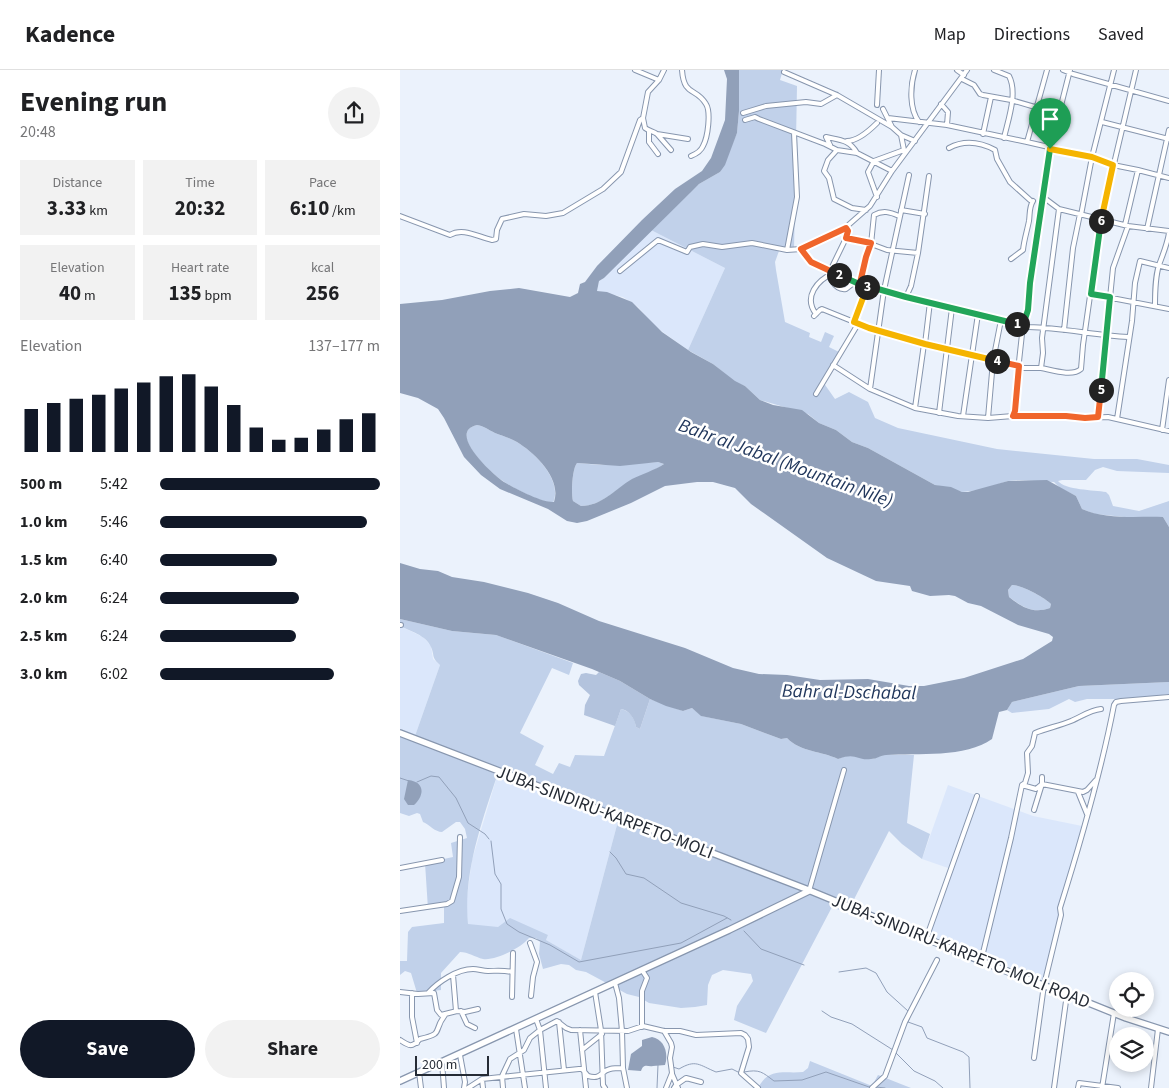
<!DOCTYPE html>
<meta charset="utf-8">
<style>
:root{--surface:#fff;--page:#f2f2f2;--text:#202124;--muted:#757577;--line:#e0e0e0;--accent:#111827}
body{margin:0;font-family:"Source Sans 3",sans-serif;background:var(--page);color:var(--text);height:100vh;display:flex;flex-direction:column;font-size:19px;white-space:nowrap}
*{box-sizing:border-box;margin:0}
p{font-size:16px;color:var(--muted)}
.icon{flex:none;width:28px;height:28px;fill:none;stroke:currentColor;stroke-width:2;stroke-linecap:round;stroke-linejoin:round}
.map{position:relative;flex:1;overflow:hidden}
.side{display:flex;flex-direction:column;background:var(--surface);width:400px}
.side>*{flex:none}
.fabs{position:absolute;left:709px;top:902px;display:grid;gap:10px}
.fabs a{display:grid;place-items:center;width:45px;height:45px;border-radius:50%;background:var(--surface);box-shadow:0 2px 8px #0003;font-size:25px}
.scale{position:absolute;left:15px;bottom:12px;width:74px;box-sizing:border-box;padding-left:5px;border:2px solid #252b35;border-top:0;font-size:14px;line-height:18px;white-space:nowrap;color:#252b35;-webkit-text-stroke:4px #fff;paint-order:stroke}
.pin{position:absolute;display:grid;place-items:center;width:42px;height:42px;color:#fff;margin:-51px -21px;border-radius:50% 50% 50% 0;rotate:-45deg;box-shadow:0 0 5px #0007}
.pin .icon{rotate:45deg}
.km{position:absolute;width:25px;height:25px;margin:-12px;border-radius:50%;background:#222;color:#fff;font-size:14px;line-height:25px;text-align:center}
.round{display:grid;place-items:center;flex:none;width:52px;height:52px;border-radius:26px;background:var(--page)}
.summary{display:flex;align-items:center;justify-content:space-between;height:85px;padding:0 20px}
h1{font-size:28px;font-weight:700;line-height:38px}
.metrics{display:grid;grid-template-columns:repeat(3,1fr);gap:8px;height:85px;padding:5px 20px}
.metrics div{display:grid;align-content:center;border-radius:0px;background:var(--page);text-align:center}
.metrics b{font-size:21px;font-weight:700}
.metrics small{font-size:14px;font-weight:400}
.metrics p{font-size:14px}
.chart{height:140px;padding:10px 20px}
.chart p{display:flex;justify-content:space-between}
.chart svg{width:100%;height:90px;margin-top:5px;stroke:var(--accent);stroke-width:6}
.action{display:flex;gap:10px;margin-top:auto;padding:10px 20px}
.action a{flex:1;height:58px;border-radius:30px;background:var(--accent);color:#fff;font-size:20px;font-weight:700;line-height:58px;text-align:center}
.action a+a{background:var(--page);color:var(--text)}
ul{padding:0 20px;list-style:none;font-size:16px}
li{display:grid;grid-template-columns:80px 60px 1fr;align-items:center;height:38px}
li i{height:12px;border-radius:6px;background:var(--accent)}
header{display:flex;align-items:center;gap:30px;box-sizing:border-box;height:70px;padding:0 25px;background:var(--surface);border-bottom:1px solid var(--line)}
header strong{font-size:24px}
nav{display:flex;gap:28px;margin-inline-start:auto;font-size:18px}
main{display:flex;flex:1;min-height:0}
.map>svg:first-child{display:block}
.built{fill:#dbe7fb}
.green{fill:#c1d1ea;fill-rule:evenodd}
.forest{fill:#b3c3dd}
.water{fill:#91a0b9;fill-rule:evenodd}
.lines{fill:none;stroke-linecap:round;stroke-linejoin:round}
.stream{stroke:#91a0b9;stroke-width:1}
.minor-casing{stroke:#8796ae;stroke-width:6}
.major-casing{stroke:#8796ae;stroke-width:8}
.minor{stroke:#fff;stroke-width:4}
.major{stroke:#fff;stroke-width:5.5}
.split-1-casing{stroke:#fff;stroke-width:10}
.split-2-casing{stroke:#fff;stroke-width:10}
.split-3-casing{stroke:#fff;stroke-width:10}
.split-4-casing{stroke:#fff;stroke-width:10}
.split-5-casing{stroke:#fff;stroke-width:10}
.split-6-casing{stroke:#fff;stroke-width:10}
.split-7-casing{stroke:#fff;stroke-width:10}
.split-1{stroke:#22a559;stroke-width:6}
.split-2{stroke:#22a559;stroke-width:6}
.split-3{stroke:#f0652b;stroke-width:6}
.split-4{stroke:#f5b400;stroke-width:6}
.split-5{stroke:#f0652b;stroke-width:6}
.split-6{stroke:#22a559;stroke-width:6}
.split-7{stroke:#f5b400;stroke-width:6}
.labels{text-anchor:middle;stroke-width:5;stroke-linejoin:round;paint-order:stroke}
.street-label{font-size:18px;fill:#252b35;stroke:#fff}
.water-label{font-size:19px;font-style:italic;fill:#21375c;stroke:#fff}
</style>
<header>
<strong>Kadence</strong>
<nav><a>Map</a><a>Directions</a><a>Saved</a></nav>
</header>
<main>
<section class="side">
<div class="summary"><div><h1>Evening run</h1><p>20:48</p></div><a class="round"><svg class="icon" aria-label="share" viewBox="0 0 24 24"><path d="M12 15V3M7 8l5-5 5 5M5 13v7h14v-7"/></svg></a></div>
<div class="metrics">
<div><p>Distance</p><b>3.33<small> km</small></b></div>
<div><p>Time</p><b>20:32</b></div>
<div><p>Pace</p><b>6:10<small> /km</small></b></div>
</div>
<div class="metrics">
<div><p>Elevation</p><b>40<small> m</small></b></div>
<div><p>Heart rate</p><b>135<small> bpm</small></b></div>
<div><p>kcal</p><b>256</b></div>
</div>
<div class="chart"><p><span>Elevation</span>137–177 m</p>
<svg viewBox="0 0 160 44" preserveAspectRatio="none"><path d="M5 44V23M15 44V20M25 44V18M35 44V16M45 44V13M55 44V10M65 44V7M75 44V6M85 44V12M95 44V21M105 44V32M115 44V38M125 44V37M135 44V33M145 44V28M155 44V25"/></svg>
</div>
<ul>
<li><b>500 m</b>5:42<i style="width:100%"></i></li>
<li><b>1.0 km</b>5:46<i style="width:94%"></i></li>
<li><b>1.5 km</b>6:40<i style="width:53%"></i></li>
<li><b>2.0 km</b>6:24<i style="width:63%"></i></li>
<li><b>2.5 km</b>6:24<i style="width:62%"></i></li>
<li><b>3.0 km</b>6:02<i style="width:79%"></i></li>
</ul>
<div class="action"><a>Save</a><a>Share</a></div>
</section>
<div class="map">
<svg width="769" height="1018" viewBox="0 0 769 1018">
<rect width="100%" height="100%" fill="#ebf2fc"/>
<!-- built -->
<path class="built" d="M251 160 325 198 288 280 253 255 238 237 223 227 197 221 199 211 204 208Z
M0 556 23 567 31 576 33 589 40 595 15 666 0 661Z
M98 703 217 751V755L181 890 146 870 148 865 68 855 66 834 72 790Z
M548 715 633 746 682 756 644 911 529 865 551 799 522 789Z"/>
<!-- green -->
<path class="green" d="M339 0H383L380 10 397 16 394 181H379L375 192 376 200 385 252 410 263 409 267 421 272 425 262 434 266 429 277 439 282 423 312 435 329 449 322 468 332 475 348 498 358 597 379 694 389H737L769 395V403L717 401 703 397 695 400 686 410H662L658 411C665 420 694 420 706 422L709 425 713 436 739 441 769 431V457L763 447 734 448 695 444 682 439 676 426 660 418 654 412 619 410 608 411 580 420 562 422 535 415 468 378 452 372 436 360 419 353 408 344 360 330 345 316 335 312 313 294 288 280 325 198 251 160 299 114 320 102 337 63 339 41Z
M77 355C84 356 89 360 95 363 103 366 110 368 117 372 135 383 163 410 153 433 140 432 114 419 103 411 92 404 46 362 77 355Z
M258 392 264 394C253 402 238 406 226 414 212 423 199 436 181 436L173 431C171 424 172 399 177 393L200 395Z
M612 515C621 515 644 527 651 534L650 538C633 544 623 537 609 527L608 520Z
M0 549 52 561 96 565 173 593 169 605 152 598 120 663 144 676 135 695 153 704 159 693 170 697 175 685 204 686 221 639C230 641 235 649 236 657L240 659 250 629 283 641 292 638 302 646 341 654 381 669 387 668C400 682 422 681 438 689L448 685 473 689 483 685H514L507 753 530 764 522 789 502 774 489 761 447 843 432 837 366 963 334 950 337 936 353 911 351 904 323 900 312 905 308 915 307 935 295 937 281 938 249 933 239 927 227 924 186 902 176 900 169 895 161 894 143 899 139 884 140 872 136 868H129C121 878 95 891 83 889 75 887 68 882 60 882L41 903V920L17 923 11 903 5 901 0 905V891H7L8 862 12 857 44 853V837L28 839 25 793 53 787 51 773 67 768 65 759 60 752H56L42 762C35 762 30 755 23 752L20 744 17 743 9 746 0 743V661L15 666 40 595C31 587 35 586 31 577 26 565 10 561 0 556ZM98 703 217 751V755L181 890 146 870 148 865 110 848 98 857 68 854C63 803 82 751 98 703Z
M769 612V624L733 629H687L675 632 669 629 649 639 612 643 607 640 612 632 616 631 679 616Z
M410 991 472 1016 478 1005 511 1018H358C369 997 384 1004 403 1002L408 998Z"/>
<!-- forest -->
<path class="forest" d="M199 602 220 611 250 629 240 659 236 657C235 649 229 640 221 639L215 656 184 645 185 635 190 625 179 615 178 611 181 604 186 603 196 605Z"/>
<!-- water -->
<path class="water" d="M324 0H339V41L337 63 325 95 320 102 299 114 290 123 204 208 199 211 197 221 207 222 232 232 262 262 291 282 313 294 335 311 345 316 360 330 373 335 402 340 419 353 436 360 452 372 468 378 535 415 551 417 562 422H568L608 411 647 410 676 426 682 439C706 450 737 446 763 447L769 457V612L679 616 616 631 612 632 607 640 599 642 592 669C566 688 517 683 486 685 481 685 477 689 471 689 456 691 457 682 438 689 422 681 400 682 387 668L381 669 341 654 301 646 292 638 283 641 266 636 250 629 220 611 192 599 96 565 52 561 0 549V493L20 499 38 501 52 507 84 512 128 523 158 533 199 551 285 578 333 598 359 604 387 605 420 610 468 609 509 616H524L564 608 623 589 652 571 653 567 649 564 618 555 581 536 568 533 555 526 549 525 530 526 512 521 510 516 476 511 427 488 351 434 335 418 313 412H297L265 416 231 433 187 451 177 453 167 451 148 439 100 419 81 405 64 387 44 348 38 339 18 328 0 323V234L42 230 90 221 119 218 170 227 178 223 180 214 185 212 197 196 242 150 275 119 302 101 311 88 325 50 327 9ZM77 355C84 356 89 360 95 363 103 366 110 368 117 372 135 383 162 409 154 432 142 433 114 418 104 412 93 405 46 362 77 355ZM258 392 264 394C255 400 242 404 232 409 215 419 202 436 181 436L173 431C171 424 172 399 177 393L220 396ZM612 515C621 515 644 527 651 534L650 538C633 544 622 537 609 527L608 520Z
M8 710C26 712 24 726 14 735H8L4 729Z
M252 967C264 969 269 983 265 995 261 995 257 996 253 996 247 997 244 993 241 1001L228 1000 231 984 242 976V970Z"/>
<g class="lines">
<!-- stream -->
<path class="stream" d="M0 708 9 711
M17 712 31 706 39 707 56 728 68 753 85 764 89 769
M91 771 95 804 101 814V839L107 854 119 862 150 875 179 892 281 873 327 848
M210 782 216 788 226 804 244 808 281 833 324 846 331 850
M344 861 361 879 404 895
M439 902 466 898 476 903 487 922 508 941
M422 941 431 947 452 954 493 980
M509 949 508 952 522 957 527 968 563 982 569 987 570 1018
M496 983 514 1001 535 1011 543 1018
M273 997 279 999C296 989 299 995 316 1002L332 999 340 1003
M344 1002C360 999 362 1002 374 1011L402 1010 426 1002 472 1018
M476 1017 485 1018
M257 1018 258 995"/>
<!-- minor casing -->
<g class="minor-casing">
<path id="minor" d="M235 0 259 10
M282 0C284 27 296 17 306 34 311 42 308 67 303 76 301 81 296 84 291 86
M515 0C510 16 509 39 519 52
M557 0 564 5
M594 0 609 6C618 23 608 50 604 68
M663 0 673 4 769 31
M670 0 650 79 643 127 659 139 728 156 769 161
M384 2 437 25 492 57
M562 9 574 15 580 24 583 25 611 30 659 44
M541 34 548 42 547 55
M477 35 479 0
M483 39 492 57 501 65 515 71
M343 43 366 36 406 32 421 34 437 25
M243 48 245 58C249 61 253 61 257 64L288 69
M488 48 547 55 627 72 692 87 713 95 738 100 769 108
M345 50 355 47 359 49 425 74 437 80 457 83 492 101
M702 52 769 69
M249 61V72L258 84
M257 64 271 80
M583 64 591 27
M501 65 504 80
M447 71C458 71 469 61 477 53
M627 72 647 0
M430 75 426 67C440 70 450 70 457 83
M549 78C564 70 580 72 595 80L597 89 610 112 630 130
M437 80 428 90 424 101 429 108 434 129 452 138 466 140
M477 127 468 102 474 91 504 80 505 82
M501 140 525 144
M681 145 692 87 714 0
M0 146 50 165C63 157 78 167 92 170L96 169 97 160 102 149 124 144 146 146 163 143 203 119 221 102 240 50 243 48 248 22 259 10 264 0
M499 146C490 142 483 140 474 145L471 174 487 180 518 183
M725 155 738 100
M747 159 769 60
M446 167 471 173
M401 179 411 192 457 213 506 227 629 257C662 258 695 265 728 267
M387 180 397 127 394 63
M611 189 623 180C624 170 627 161 629 151 630 144 629 137 633 131
M220 201 258 170 287 182 290 177 303 174 322 177 352 173 387 180 401 179 445 158 470 136 492 101 567 0
M430 201 448 164V161L445 158
M434 203 432 211C435 216 439 220 446 219L455 212
M460 213 466 187 471 174
M691 224 769 239
M506 227 511 216 518 183 529 106
M755 236C755 222 755 208 759 195 763 184 767 175 769 163
M416 244C403 227 417 210 434 203
M414 246 420 240 422 239 469 258 624 298H641L643 283 642 268 659 139
M454 252 468 215
M664 260 673 178 680 144
M525 274 530 232
M433 295 470 319 515 338 558 346 588 348 613 346 623 255 628 240 630 213 643 127
M641 298C652 300 672 307 681 299L683 275 701 149 736 0
M470 319 484 220 509 105
M416 324 458 254
M515 338 524 274
M539 343 552 238
M563 346 578 244
M613 346H665L685 348 708 347 769 361
M698 347 713 198 728 156
M588 348 593 291 601 250
M717 349 732 251 735 213 740 191 769 198
M762 360 769 310
M0 555H1
M622 715 636 719 642 714 683 722 687 720 696 710
M678 722 687 744
M634 740 642 714V707
M0 798 42 790
M409 821 444 700
M0 841 47 834 52 831 59 807 60 767
M526 869 577 726
M130 873 137 892 133 907 131 926
M581 891 611 768 622 715 625 713 628 703 627 683 632 676 635 663C647 658 659 656 671 651 681 647 690 640 701 639
M53 905 56 941
M215 913 219 928 222 961 223 998 227 1018
M0 922 18 924 34 923 37 940 41 945 57 941 65 942 78 939
M195 922 201 960 203 1015 205 1018
M12 923V947L17 973
M28 923C38 912 57 899 73 899 78 899 83 901 88 901 96 901 103 900 112 902
M112 927 113 883
M61 941 67 954 75 958
M136 949 140 960 146 1018
M159 952 164 1000
M242 957V921L247 908 242 900
M116 959 125 1018
M180 960 186 1018
M264 961 271 973 272 977 270 988 272 1003 266 1018
M0 970C9 976 12 978 20 969 45 963 32 962 45 945
M182 980 202 964
M60 985 65 1012 64 1018
M634 988 644 915 661 845 660 838C681 771 701 703 714 635L716 632 721 631 769 627
M42 992 44 1018
M19 1002 21 1018
M272 1004 278 1018
M82 1009 83 1018
M68 1018 82 1009 179 999H182L188 1006C202 1010 200 1001 210 999 214 998 219 998 223 998
M103 1018 102 1006 110 989 124 980 130 968 140 960 157 951 166 958 171 960 228 961 243 956 264 961H280L296 965 341 963 345 965 348 969 349 977 341 1003 358 1018
M274 1018 276 1015 286 1008 301 1012
M472 1018 485 1006 505 952 537 890
M654 1018 667 924
M678 1018 679 1013 718 1018
M702 1018 714 943
M751 1018 758 959"/>
</g>
<!-- major casing -->
<g class="major-casing">
<path id="major" d="M0 663 406 819 581 891 648 917 660 923H664L726 948 769 962
M0 1011 329 860 409 821"/>
</g>
<!-- minor -->
<use href="#minor" class="minor"/>
<!-- major -->
<use href="#major" class="major"/>
</g>
<g class="lines">
<!-- split-1 casing -->
<g class="split-1-casing">
<path id="split-1" d="M617 254 623 255 628 240 630 213 650 79"/>
</g>
<!-- split-2 casing -->
<g class="split-2-casing">
<path id="split-2" d="M439 205 457 213 506 227 617 254"/>
</g>
<!-- split-3 casing -->
<g class="split-3-casing">
<path id="split-3" d="M439 205 411 192 401 179 446 158 448 161 446 168 471 173 466 187 460 213 468 215 467 217"/>
</g>
<!-- split-4 casing -->
<g class="split-4-casing">
<path id="split-4" d="M467 217 454 252 469 258 525 274 597 291"/>
</g>
<!-- split-5 casing -->
<g class="split-5-casing">
<path id="split-5" d="M597 291 619 296 615 341 613 346H666L685 348 698 347 701 320"/>
</g>
<!-- split-6 casing -->
<g class="split-6-casing">
<path id="split-6" d="M701 320 710 227 691 224 701 151"/>
</g>
<!-- split-7 casing -->
<g class="split-7-casing">
<path id="split-7" d="M650 79 692 87 713 95 701 151"/>
</g>
<!-- split-1 -->
<use href="#split-1" class="split-1"/>
<!-- split-2 -->
<use href="#split-2" class="split-2"/>
<!-- split-3 -->
<use href="#split-3" class="split-3"/>
<!-- split-4 -->
<use href="#split-4" class="split-4"/>
<!-- split-5 -->
<use href="#split-5" class="split-5"/>
<!-- split-6 -->
<use href="#split-6" class="split-6"/>
<!-- split-7 -->
<use href="#split-7" class="split-7"/>
</g>
<g class="labels">
<!-- street labels -->
<g class="street-label">
<text transform="translate(205 742) rotate(21)" y="6">JUBA-SINDIRU-KARPETO-MOLI</text>
<text transform="translate(561 881) rotate(22)" y="6">JUBA-SINDIRU-KARPETO-MOLI ROAD</text>
</g>
<!-- water labels -->
<g class="water-label">
<text transform="translate(386 392) rotate(20)" y="7">Bahr al Jabal (Mountain Nile)</text>
<text transform="translate(449 621) rotate(1)" y="7">Bahr al-Dschabal</text>
</g>
</g>
</svg>
<div class="fabs">
<a><svg class="icon" aria-label="locate" viewBox="0 0 24 24"><circle cx="12" cy="12" r="6"/><path d="M12 2v4M12 18v4M2 12h4M18 12h4"/></svg></a>
<a><svg class="icon" aria-label="layers" viewBox="0 0 24 24"><path d="M12 4l9 5-9 5-9-5zM3 14l9 5 9-5"/></svg></a>
</div>
<div class="scale">200 m</div>
<div class="pin" style="left:650px;top:79px;background:#1e9e55"><svg class="icon" aria-label="arrive" viewBox="0 0 24 24"><path d="M6 21V4h12l-3 4 3 4H6"/></svg></div>
<b class="km" style="left:617px;top:254px">1</b>
<b class="km" style="left:439px;top:205px">2</b>
<b class="km" style="left:467px;top:217px">3</b>
<b class="km" style="left:597px;top:291px">4</b>
<b class="km" style="left:701px;top:320px">5</b>
<b class="km" style="left:701px;top:151px">6</b>
</div>
</main>
